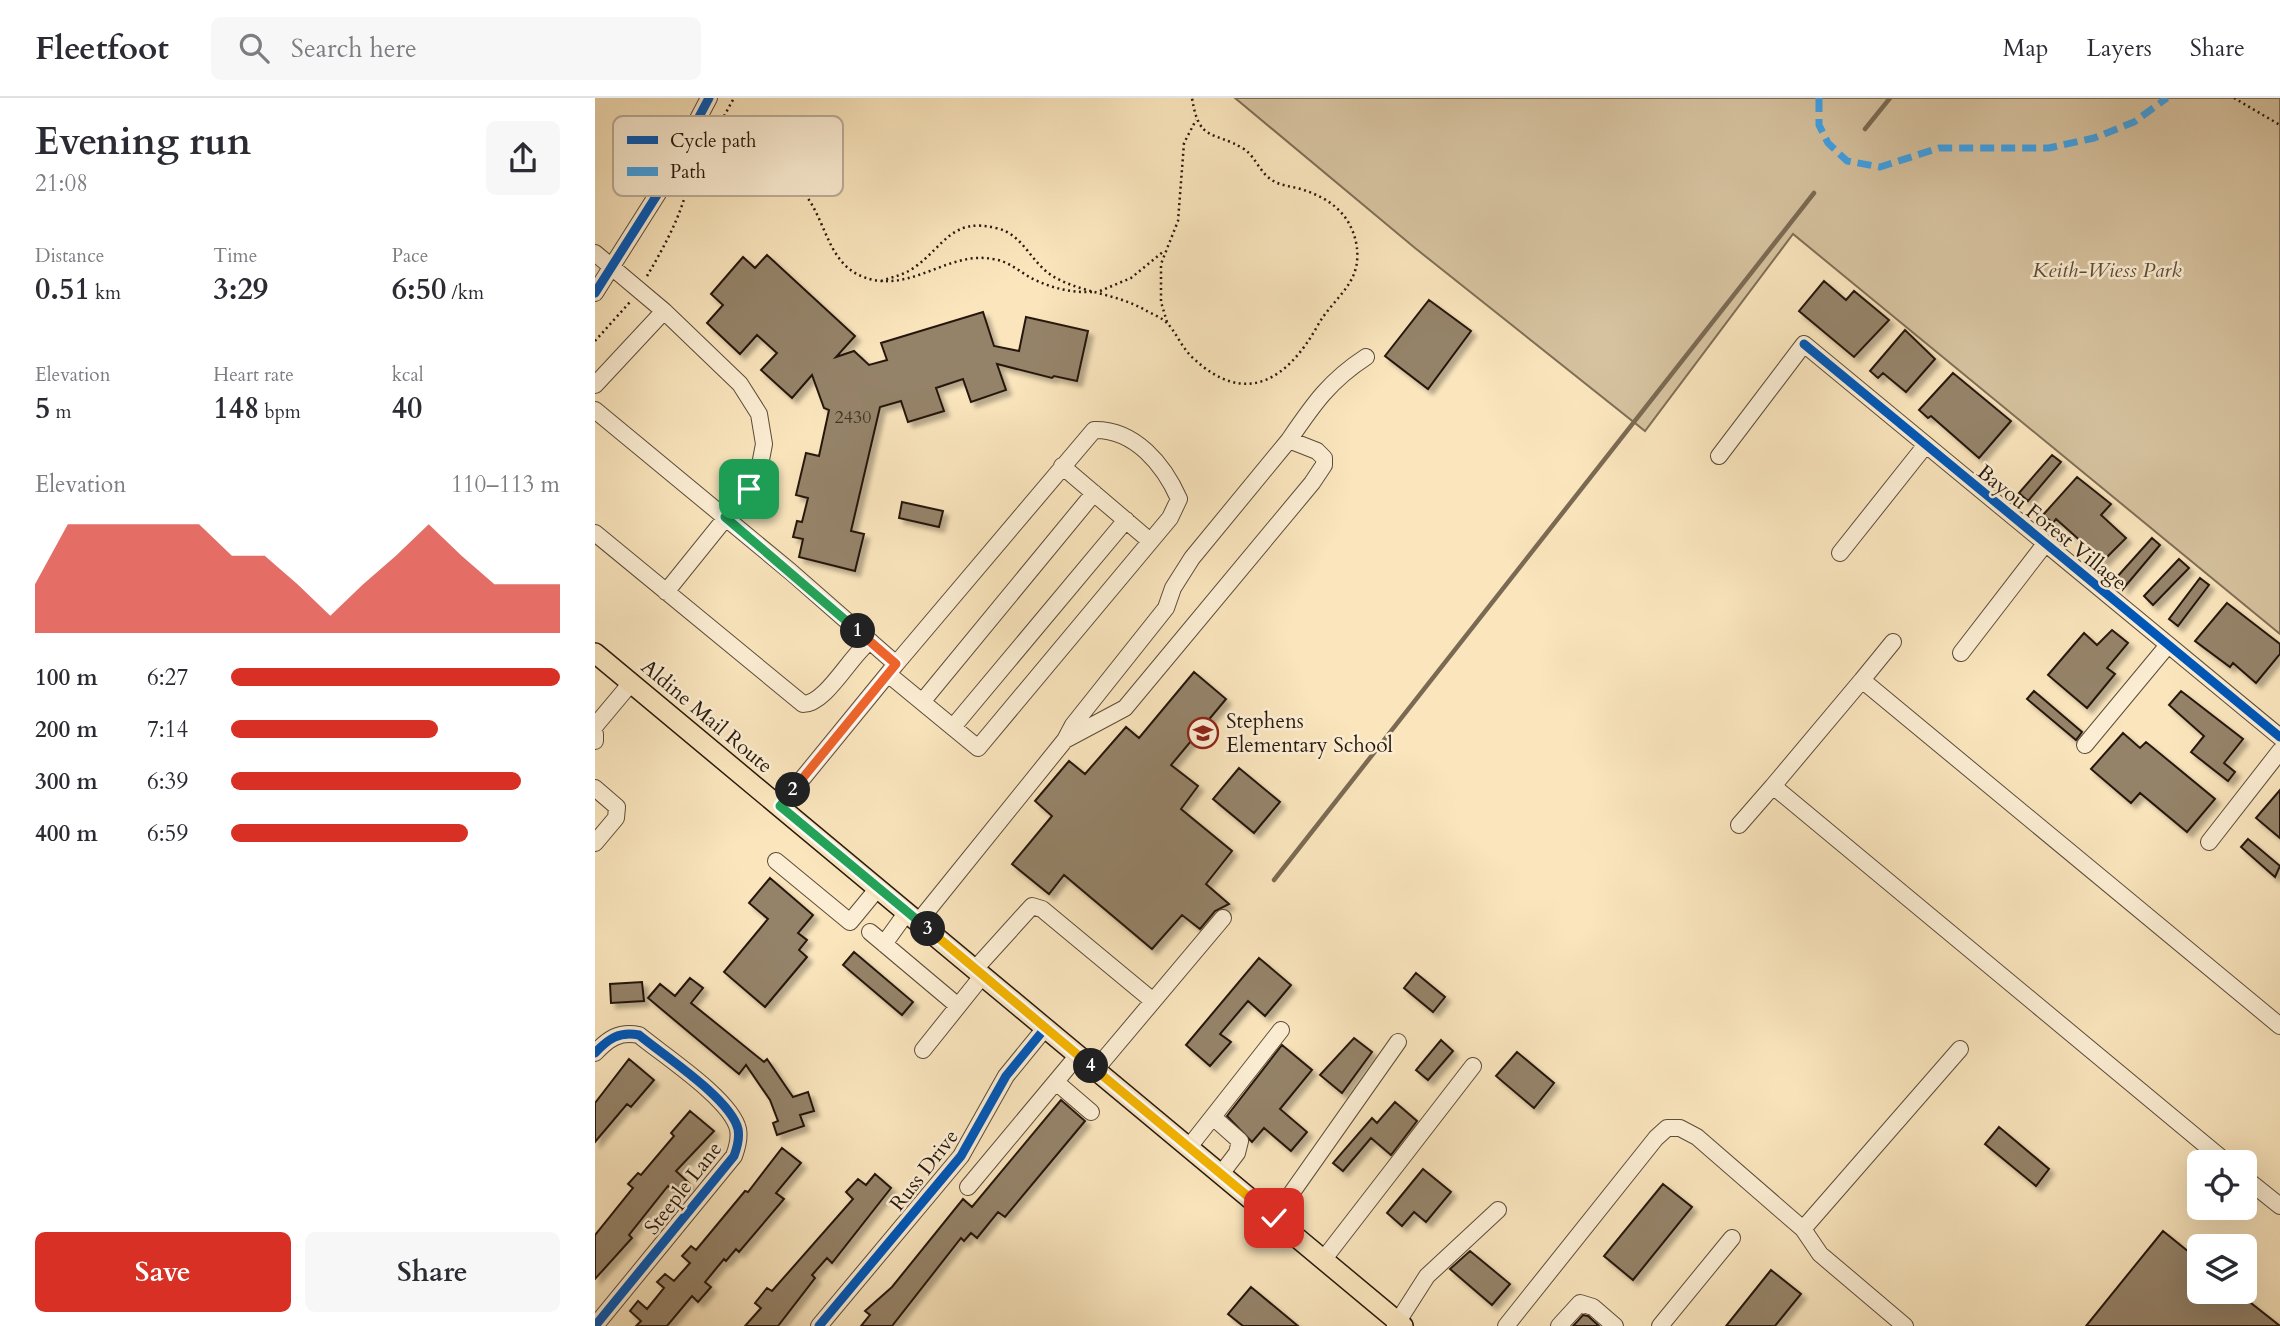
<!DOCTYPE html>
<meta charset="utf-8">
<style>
:root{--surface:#fff;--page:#f7f7f7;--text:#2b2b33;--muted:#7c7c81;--line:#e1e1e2;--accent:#d93025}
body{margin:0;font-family:Cardo,serif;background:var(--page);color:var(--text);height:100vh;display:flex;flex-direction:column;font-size:26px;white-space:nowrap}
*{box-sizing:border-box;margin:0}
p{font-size:23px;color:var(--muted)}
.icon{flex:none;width:38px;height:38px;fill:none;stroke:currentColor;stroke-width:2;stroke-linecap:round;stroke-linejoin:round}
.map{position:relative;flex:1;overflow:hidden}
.details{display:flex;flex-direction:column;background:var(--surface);width:595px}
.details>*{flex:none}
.controls{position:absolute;left:1592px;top:1052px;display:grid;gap:14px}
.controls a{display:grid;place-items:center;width:70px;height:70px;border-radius:10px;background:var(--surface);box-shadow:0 7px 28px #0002;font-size:35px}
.pin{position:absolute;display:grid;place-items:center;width:60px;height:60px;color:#fff;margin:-30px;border-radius:14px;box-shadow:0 4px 10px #0006}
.km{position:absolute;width:35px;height:35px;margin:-18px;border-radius:50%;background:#222;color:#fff;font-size:19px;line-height:35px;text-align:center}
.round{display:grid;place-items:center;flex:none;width:74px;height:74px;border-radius:10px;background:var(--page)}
.summary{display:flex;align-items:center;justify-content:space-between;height:119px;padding:0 35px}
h1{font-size:38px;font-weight:800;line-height:52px}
.stats{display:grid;grid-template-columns:repeat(3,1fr);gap:10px;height:119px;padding:7px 35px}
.stats div{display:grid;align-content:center}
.stats b{font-size:30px;font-weight:800}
.stats small{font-size:19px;font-weight:400}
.stats p{font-size:19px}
.chart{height:196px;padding:14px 35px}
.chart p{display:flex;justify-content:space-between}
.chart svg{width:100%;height:126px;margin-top:7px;fill:var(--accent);opacity:.7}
.button{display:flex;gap:14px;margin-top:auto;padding:14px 35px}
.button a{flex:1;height:80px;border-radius:10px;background:var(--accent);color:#fff;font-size:28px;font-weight:800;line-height:80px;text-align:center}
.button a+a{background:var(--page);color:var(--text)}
ul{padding:0 35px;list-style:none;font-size:23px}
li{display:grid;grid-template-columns:112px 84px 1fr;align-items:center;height:52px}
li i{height:18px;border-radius:9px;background:var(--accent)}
header{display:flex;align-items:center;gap:42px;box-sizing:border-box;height:98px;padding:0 35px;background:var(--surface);border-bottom:2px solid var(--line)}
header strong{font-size:33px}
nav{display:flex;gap:38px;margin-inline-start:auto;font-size:24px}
.search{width:490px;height:63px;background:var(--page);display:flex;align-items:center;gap:18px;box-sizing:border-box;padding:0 24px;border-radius:10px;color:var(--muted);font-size:26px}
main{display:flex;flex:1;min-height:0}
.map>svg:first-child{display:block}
.green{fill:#d6c29f;stroke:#7f6e56;stroke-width:2}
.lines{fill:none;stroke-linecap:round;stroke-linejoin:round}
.stream{stroke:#7b6a53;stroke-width:4.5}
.building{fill:#958369;stroke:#28190d;stroke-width:2;filter:url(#shadow)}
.minor-casing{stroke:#5c4c39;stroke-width:18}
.major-casing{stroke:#28190d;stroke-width:22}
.path{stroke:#28190d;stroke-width:2.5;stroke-dasharray:2 3.5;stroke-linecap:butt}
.minor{stroke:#fceed4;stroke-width:16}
.major{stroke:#fae5bd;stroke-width:19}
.quiet{stroke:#3ea2e9;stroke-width:7;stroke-dasharray:14 7;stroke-linecap:butt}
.cycleway-casing{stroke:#fceed4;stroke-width:13}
.cycleway{stroke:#0057b8;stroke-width:9}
.split-1-casing{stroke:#fff;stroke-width:14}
.split-2-casing{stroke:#fff;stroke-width:14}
.split-3-casing{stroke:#fff;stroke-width:14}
.split-4-casing{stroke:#fff;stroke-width:14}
.split-5-casing{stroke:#fff;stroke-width:14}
.split-1{stroke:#22a559;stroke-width:9}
.split-2{stroke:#f0652b;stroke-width:9}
.split-3{stroke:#22a559;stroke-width:9}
.split-4{stroke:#f5b400;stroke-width:9}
.split-5{stroke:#f5b400;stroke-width:9}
.labels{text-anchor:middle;stroke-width:5;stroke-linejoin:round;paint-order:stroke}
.number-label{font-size:18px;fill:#433424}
.park-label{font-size:21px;font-style:italic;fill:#5c4c39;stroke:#fceed4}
.street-label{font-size:21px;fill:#28190d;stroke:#fceed4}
.poi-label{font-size:21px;fill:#28190d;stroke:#fceed4;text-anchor:start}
.key{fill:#fceed4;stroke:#bcae98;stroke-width:2}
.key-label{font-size:19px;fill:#28190d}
</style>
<header>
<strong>Fleetfoot</strong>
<div class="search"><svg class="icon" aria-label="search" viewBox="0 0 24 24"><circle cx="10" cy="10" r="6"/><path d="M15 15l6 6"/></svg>Search here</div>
<nav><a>Map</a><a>Layers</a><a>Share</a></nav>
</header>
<main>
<section class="details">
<div class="summary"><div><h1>Evening run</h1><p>21:08</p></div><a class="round"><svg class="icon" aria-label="share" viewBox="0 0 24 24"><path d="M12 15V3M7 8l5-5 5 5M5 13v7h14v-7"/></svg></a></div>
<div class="stats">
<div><p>Distance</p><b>0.51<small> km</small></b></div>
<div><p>Time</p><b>3:29</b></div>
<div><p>Pace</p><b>6:50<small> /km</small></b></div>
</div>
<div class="stats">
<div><p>Elevation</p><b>5<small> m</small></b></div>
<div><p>Heart rate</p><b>148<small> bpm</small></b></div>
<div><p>kcal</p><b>40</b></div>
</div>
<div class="chart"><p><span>Elevation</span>110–113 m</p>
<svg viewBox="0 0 160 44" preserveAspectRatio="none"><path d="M0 44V27L10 6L20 6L30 6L40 6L50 6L60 17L70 17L80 27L90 38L100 27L110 17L120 6L130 17L140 27L150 27L160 27V44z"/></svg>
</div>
<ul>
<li><b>100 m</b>6:27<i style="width:100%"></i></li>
<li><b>200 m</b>7:14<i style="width:63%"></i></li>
<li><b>300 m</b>6:39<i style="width:88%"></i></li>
<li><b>400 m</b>6:59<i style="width:72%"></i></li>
</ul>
<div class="button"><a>Save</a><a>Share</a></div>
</section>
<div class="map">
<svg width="1685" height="1228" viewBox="0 0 1685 1228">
<defs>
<filter id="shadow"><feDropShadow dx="5" dy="5" stdDeviation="2" flood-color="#0004"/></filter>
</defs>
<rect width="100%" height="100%" fill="#fae5bd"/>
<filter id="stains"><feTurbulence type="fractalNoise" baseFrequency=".00286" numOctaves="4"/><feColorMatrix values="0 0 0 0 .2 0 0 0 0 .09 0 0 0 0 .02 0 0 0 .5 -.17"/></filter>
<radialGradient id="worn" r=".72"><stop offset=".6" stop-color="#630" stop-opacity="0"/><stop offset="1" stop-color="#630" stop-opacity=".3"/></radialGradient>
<!-- green -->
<path class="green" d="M640 0H1685V536L1198 136 1050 333 820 150Z"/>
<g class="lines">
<!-- stream -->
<path class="stream" d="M1270 31 1295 0
M679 782 1219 95"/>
</g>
<!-- building -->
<path class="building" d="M172 157 260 238 241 259 259 253 274 267 292 262 286 245 388 214 399 248 424 253 431 219 493 233 482 283 459 278 457 280 402 266 411 292 376 304 368 281 341 290 349 313 313 324 306 303 285 309 256 433 269 436 260 473 204 459 208 441 198 439 202 423 207 424 213 400 201 397 211 355 224 358 234 312 229 310 217 277 197 300 166 272 182 255 162 237 145 256 112 225 128 207 116 196 148 159 160 170Z
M1229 183 1251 202 1259 193 1294 222 1259 259 1204 213Z
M834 202 876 233 833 291 790 258Z
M1310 232 1340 261 1311 294 1288 275 1283 280 1275 273Z
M1358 275 1416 323 1384 360 1336 318 1333 320 1324 312Z
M1457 357 1466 364 1433 403 1424 395Z
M1482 379 1516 406 1506 417 1531 440 1508 463 1461 421 1458 425 1448 417Z
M307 404 348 413 344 429 304 420Z
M1557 440 1565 447 1528 491V484L1522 479Z
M1584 461 1594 470 1558 507 1549 498Z
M1605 480 1614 487 1583 528 1574 521Z
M1632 505 1685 546V556L1661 585 1638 565 1635 569 1600 543Z
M1517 532 1533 545 1512 570 1520 576 1492 610 1453 577 1489 535 1502 547Z
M599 574 631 601 576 667 603 688 586 711 637 753 611 786 634 806 620 813 605 831 587 817 557 851 469 777 454 796 417 766 457 718 440 703 474 663 490 676 531 629 544 640Z
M1439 593 1487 634 1481 642 1432 601Z
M1586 593 1648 641 1629 665 1640 674 1633 683 1596 654 1609 638 1574 607Z
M1528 635 1545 650 1551 644 1620 701 1592 734 1545 695 1536 705 1496 671Z
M644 670 685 704 659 735 618 701Z
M1685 692V740L1661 720Z
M1653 741 1685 768 1680 779 1646 749Z
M175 780 218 817 203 835 212 842 204 852 212 859 170 909 129 874 173 821 154 805Z
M259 854 318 904 307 917 248 867Z
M664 860 696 887 670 918 653 903 625 936 636 944 615 968 591 947Z
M821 875 850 899 838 914 809 890Z
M95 880 108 890 96 905 169 964 172 961 198 999 213 994 219 1013 205 1017 209 1028 182 1037 178 1025 183 1023 175 1002 151 967 144 976 53 900 65 886 80 898Z
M47 884 49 903 16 905 15 886Z
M759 940 777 954 747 995 725 977Z
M846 942 858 953 833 982 821 972Z
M687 947 717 972 685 1011 712 1034 696 1053 669 1030 657 1044 632 1018Z
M922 954 959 985 939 1010 901 978Z
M34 961 59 982 36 1009 32 1006 0 1044V1005Z
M466 1002 490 1023 410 1119 403 1114 382 1140 376 1135 369 1143 366 1140 297 1228H266L275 1217 270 1213 297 1189 368 1101 377 1109Z
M800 1004 822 1023 796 1057 776 1040 748 1073 738 1065 777 1020 782 1025Z
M95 1013 119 1033 81 1073 94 1085 84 1097 73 1088 34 1137 37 1140 0 1181V1137L38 1090 33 1086 43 1075 46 1077 79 1038 76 1035Z
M1404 1029 1454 1071 1441 1088 1390 1046Z
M187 1050 206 1065 181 1095 189 1101 144 1154 141 1151 131 1163 129 1161 110 1184 116 1189 103 1204 97 1198 72 1228H41L46 1223 35 1213 43 1203 52 1211 69 1190 62 1184 70 1176 79 1183 95 1165 87 1158 96 1148 101 1152 150 1093 153 1094Z
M828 1071 856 1094 831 1124 819 1114 807 1128 792 1115Z
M280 1076 296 1090 237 1165 232 1160 217 1177 220 1180 183 1228H150L166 1210 160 1205 172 1190 177 1193 258 1101 251 1094 263 1081 271 1087Z
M1068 1086 1097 1109 1038 1182 1009 1158Z
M1568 1133 1605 1163V1194H1642L1685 1228H1491Z
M875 1153 915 1186 897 1207 855 1171Z
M1176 1172 1206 1196 1180 1228H1131Z
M656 1189 703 1228H648L633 1216Z
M988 1217 993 1218 1004 1228H978Z"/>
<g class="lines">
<!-- minor casing -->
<g class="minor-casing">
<path id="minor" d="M0 155 69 213 0 287
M0 195 67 89 114 0
M69 213 145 286 164 316 169 346 165 367 154 391 71 494
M0 312 196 474 301 566 185 708
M694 342 722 353 729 360V367L717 385 530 610 470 642 478 627 571 510 578 490 597 460Z
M694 342C718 307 734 283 771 259
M1124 358 1209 246 1685 639
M467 368 555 443
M0 435 208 606C231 606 255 558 275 543
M1245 455 1330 348
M1366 555 1450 446
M293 576 383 650 575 420 584 401C569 367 540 331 499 332L301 566
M1267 582 1298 544
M327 604 499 395
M0 628 36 585
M358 629 531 422
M0 636V643
M1490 647 1573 547
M0 690 22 709 21 720 0 745
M1144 727 1178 688
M1614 744 1685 653
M181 763 255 824 283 790
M324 823 470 642
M275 834 363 908
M289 846 312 814
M380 871 437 808 447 811 558 903
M328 952 388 877
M0 955C13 941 24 933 44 937 68 957 136 1001 143 1031 145 1041 142 1050 139 1058L0 1228
M501 971 628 820
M461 984 496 1014
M618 1019 645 1043 642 1055 626 1076
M594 1049 686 932
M1631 1064 1178 688 1267 582 1685 928
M1650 1080 1685 1108
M373 1089 483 957
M679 1120 803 944
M1208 1131 1365 951
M728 1162 878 968
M224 1228 366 1058 411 978 451 929
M800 1228 832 1178 903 1112
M911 1228 1061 1040 1072 1030H1085L1102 1039 1208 1131 1225 1156 1310 1228
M964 1228 985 1205 998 1209 1020 1228
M1065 1228 1137 1140"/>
</g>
<!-- major casing -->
<g class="major-casing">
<path id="major" d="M0 555 808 1228"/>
</g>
<!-- path -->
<path class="path" d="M1639 0 1685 27
M118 38C149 57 190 68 212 99 234 130 234 173 279 182 322 190 356 153 398 161 413 163 424 173 436 180 456 190 476 195 498 194
M104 54 118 38 139 0
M52 178C72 144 92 107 96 69
M286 183C298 179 311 176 320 169 349 148 357 119 401 130 428 136 435 163 456 177 484 195 521 195 550 212 557 216 568 220 573 226 582 236 587 250 598 260 651 310 693 281 723 227 740 197 769 185 761 144 754 113 731 98 702 90 693 88 684 87 677 82 665 75 660 58 649 51 618 32 604 45 597 0
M505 193 536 180 569 153
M572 224 566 204V166L583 123 589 45 601 22
M0 243 35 204"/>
<!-- minor -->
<use href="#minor" class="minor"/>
<!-- major -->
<use href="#major" class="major"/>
<!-- quiet -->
<path class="quiet" d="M1224 0V27L1233 45 1252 63 1285 69 1344 50H1454L1499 40 1539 24 1572 0"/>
<!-- cycleway casing -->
<g class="cycleway-casing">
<path id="cycleway" d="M0 195 67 89 114 0
M1209 246 1685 639
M0 955C13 941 24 933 44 937 68 957 136 1001 143 1031 145 1041 142 1050 139 1058L0 1228
M224 1228 366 1058 411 978 451 929"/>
</g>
<!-- cycleway -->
<use href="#cycleway" class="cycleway"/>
</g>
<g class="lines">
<!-- split-1 casing -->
<g class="split-1-casing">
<path id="split-1" d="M154 391 130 419 263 533"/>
</g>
<!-- split-2 casing -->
<g class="split-2-casing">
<path id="split-2" d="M198 692 301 566 263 533"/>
</g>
<!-- split-3 casing -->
<g class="split-3-casing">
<path id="split-3" d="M198 692 185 708 333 831"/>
</g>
<!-- split-4 casing -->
<g class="split-4-casing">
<path id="split-4" d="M333 831 496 968"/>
</g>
<!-- split-5 casing -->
<g class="split-5-casing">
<path id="split-5" d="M496 968 679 1120"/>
</g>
<!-- split-1 -->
<use href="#split-1" class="split-1"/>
<!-- split-2 -->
<use href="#split-2" class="split-2"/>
<!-- split-3 -->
<use href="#split-3" class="split-3"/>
<!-- split-4 -->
<use href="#split-4" class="split-4"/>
<!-- split-5 -->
<use href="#split-5" class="split-5"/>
</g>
<!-- icons -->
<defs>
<g id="school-ring" transform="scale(1.575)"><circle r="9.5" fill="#fceed4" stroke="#8f2418" stroke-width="1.5"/><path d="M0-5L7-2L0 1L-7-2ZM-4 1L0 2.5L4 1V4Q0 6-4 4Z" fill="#8f2418"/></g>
</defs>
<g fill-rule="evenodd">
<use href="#school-ring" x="608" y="635"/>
</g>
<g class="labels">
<!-- number labels -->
<g class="number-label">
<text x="258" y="325">2430</text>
</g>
<!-- park labels -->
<g class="park-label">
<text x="1512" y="179">Keith-Wiess Park</text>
</g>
<!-- street labels -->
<g class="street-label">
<text transform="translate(1457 429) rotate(39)" y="7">Bayou Forest Village</text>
<text transform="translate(112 618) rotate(40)" y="7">Aldine Mail Route</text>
<text transform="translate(329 1072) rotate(-52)" y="7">Russ Drive</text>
<text transform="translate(88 1090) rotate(-52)" y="7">Steeple Lane</text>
</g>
<!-- poi labels -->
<g class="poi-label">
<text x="631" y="630">Stephens<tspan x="631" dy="24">Elementary School</tspan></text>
</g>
</g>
<!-- legend -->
<rect x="18" y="18" width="230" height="80" rx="10" class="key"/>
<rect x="32" y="38" width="31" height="8" fill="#0057b8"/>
<rect x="32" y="69" width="31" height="9" fill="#3ea2e9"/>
<g class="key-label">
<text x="75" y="49">Cycle path</text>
<text x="75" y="80">Path</text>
</g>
<rect width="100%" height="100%" filter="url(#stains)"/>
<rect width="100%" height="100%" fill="url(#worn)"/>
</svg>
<div class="controls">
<a><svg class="icon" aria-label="locate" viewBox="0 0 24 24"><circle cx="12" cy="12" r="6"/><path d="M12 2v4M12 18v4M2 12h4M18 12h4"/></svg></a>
<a><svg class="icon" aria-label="layers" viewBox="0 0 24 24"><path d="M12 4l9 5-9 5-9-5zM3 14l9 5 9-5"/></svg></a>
</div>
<div class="pin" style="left:154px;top:391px;background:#1e9e55"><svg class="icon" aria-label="arrive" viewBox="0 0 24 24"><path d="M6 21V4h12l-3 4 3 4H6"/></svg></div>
<div class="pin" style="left:679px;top:1120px;background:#d93025"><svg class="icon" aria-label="check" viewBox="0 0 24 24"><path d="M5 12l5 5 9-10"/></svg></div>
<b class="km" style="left:263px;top:533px">1</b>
<b class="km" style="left:198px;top:692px">2</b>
<b class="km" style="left:333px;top:831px">3</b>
<b class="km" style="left:496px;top:968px">4</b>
</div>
</main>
